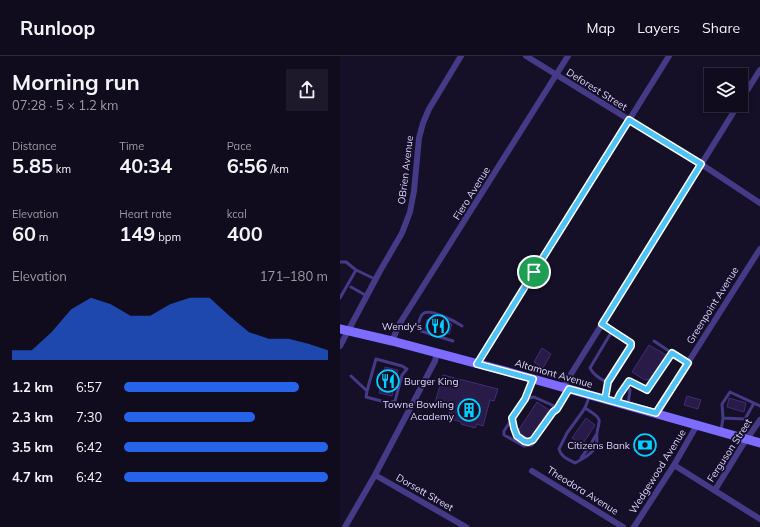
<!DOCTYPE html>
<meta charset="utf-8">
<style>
:root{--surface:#100b1d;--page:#1e192a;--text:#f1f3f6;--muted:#9c9ba4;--line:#302b3b;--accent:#2563eb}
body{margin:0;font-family:Mulish,sans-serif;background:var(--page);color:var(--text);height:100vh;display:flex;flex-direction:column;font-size:15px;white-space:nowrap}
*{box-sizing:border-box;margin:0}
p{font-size:13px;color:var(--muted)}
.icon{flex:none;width:22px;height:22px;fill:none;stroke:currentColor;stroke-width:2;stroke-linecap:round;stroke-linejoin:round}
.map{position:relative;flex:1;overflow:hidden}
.panel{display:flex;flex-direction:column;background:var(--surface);width:340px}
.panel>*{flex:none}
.controls{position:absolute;left:364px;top:12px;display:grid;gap:8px}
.controls a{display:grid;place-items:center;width:44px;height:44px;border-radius:0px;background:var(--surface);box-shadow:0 2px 6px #0003,0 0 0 1px var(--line);font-size:20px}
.pin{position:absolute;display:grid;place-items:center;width:34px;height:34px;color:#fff;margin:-17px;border:2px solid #fff;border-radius:50%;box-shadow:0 1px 4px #0007}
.round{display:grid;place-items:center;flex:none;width:42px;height:42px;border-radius:0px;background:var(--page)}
.overview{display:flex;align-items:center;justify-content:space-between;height:68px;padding:0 12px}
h1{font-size:22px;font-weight:700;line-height:30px}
.figures{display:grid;grid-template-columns:repeat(3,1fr);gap:6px;height:68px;padding:4px 12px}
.figures div{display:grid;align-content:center}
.figures b{font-size:20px;font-weight:700}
.figures small{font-size:11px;font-weight:400}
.figures p{font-size:11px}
.chart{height:112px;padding:8px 12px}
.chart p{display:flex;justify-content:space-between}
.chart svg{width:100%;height:72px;margin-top:4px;fill:var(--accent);opacity:.7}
ul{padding:0 12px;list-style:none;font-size:13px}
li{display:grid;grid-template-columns:64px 48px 1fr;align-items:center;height:30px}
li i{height:10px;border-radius:5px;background:var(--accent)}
header{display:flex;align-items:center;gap:24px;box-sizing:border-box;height:56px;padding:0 20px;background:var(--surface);border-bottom:1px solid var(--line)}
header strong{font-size:19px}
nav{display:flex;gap:22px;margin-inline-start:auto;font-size:14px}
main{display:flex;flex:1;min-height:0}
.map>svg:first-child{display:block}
.building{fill:#281b48;stroke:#422d74}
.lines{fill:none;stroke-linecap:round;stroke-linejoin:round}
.service{stroke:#443a86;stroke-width:3}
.minor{stroke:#443a86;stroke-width:6}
.secondary{stroke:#7d6cff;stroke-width:9}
.route-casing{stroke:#fff;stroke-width:8}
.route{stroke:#4fc3f7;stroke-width:5}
.labels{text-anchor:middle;stroke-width:3.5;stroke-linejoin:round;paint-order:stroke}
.street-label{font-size:10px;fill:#ded5ff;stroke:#150f27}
.poi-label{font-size:10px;fill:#ded5ff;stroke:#150f27;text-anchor:end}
</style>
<header>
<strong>Runloop</strong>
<nav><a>Map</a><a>Layers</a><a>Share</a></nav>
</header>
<main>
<section class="panel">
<div class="overview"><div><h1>Morning run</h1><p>07:28 · 5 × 1.2 km</p></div><a class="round"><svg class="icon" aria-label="share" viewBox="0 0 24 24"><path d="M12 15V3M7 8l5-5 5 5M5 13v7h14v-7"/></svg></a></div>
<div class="figures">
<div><p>Distance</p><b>5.85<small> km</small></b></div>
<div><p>Time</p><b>40:34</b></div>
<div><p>Pace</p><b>6:56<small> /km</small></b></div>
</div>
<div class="figures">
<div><p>Elevation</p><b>60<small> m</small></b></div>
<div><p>Heart rate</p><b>149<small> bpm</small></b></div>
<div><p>kcal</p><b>400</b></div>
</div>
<div class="chart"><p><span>Elevation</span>171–180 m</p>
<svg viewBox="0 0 160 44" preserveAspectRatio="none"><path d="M0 44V38L10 38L20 27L30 13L40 6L50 10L60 17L70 17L80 10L90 6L100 6L110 17L120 27L130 31L140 31L150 34L160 38V44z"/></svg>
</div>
<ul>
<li><b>1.2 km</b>6:57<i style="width:86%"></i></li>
<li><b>2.3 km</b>7:30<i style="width:64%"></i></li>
<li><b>3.5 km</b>6:42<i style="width:100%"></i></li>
<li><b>4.7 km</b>6:42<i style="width:100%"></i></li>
</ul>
</section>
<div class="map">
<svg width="420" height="471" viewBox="0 0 420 471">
<rect width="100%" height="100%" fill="#150f27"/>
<!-- building -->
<path class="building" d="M87 263 99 267 100 264 112 268 109 278 103 276 102 279 85 273Z
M309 289 326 299 311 323 305 324 292 316Z
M202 292 211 298 203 312 194 306Z
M45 311 58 314 52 340 39 337Z
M103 319 158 333 154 345 150 344 143 370 137 368 135 372 121 368V366L108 362 111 351 95 347Z
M347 340 361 344 358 353 344 349Z
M389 342 406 347 404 356 387 351Z
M197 346 209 354 190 382 188 383 178 375Z
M246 362 255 369 242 389 232 382Z
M305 380 315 382 310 399 294 395 299 381 304 382Z"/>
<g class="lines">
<!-- service -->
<path class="service" d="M0 206H6L16 214
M11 231 27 240
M0 242 16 214 35 223
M262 268 291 287V289L268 326 265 341
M113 285 81 275 78 271C79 266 79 260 84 257 92 253 116 266 122 270
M332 297 348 307
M11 320 27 335 36 303 62 310 67 313 62 319 55 345 49 347 26 341 27 335
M192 324 185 343 164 375V379L184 390 192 389 217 353 228 335
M268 327C261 323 253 319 250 312L272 275
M287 329 290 334 288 348
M185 343 194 341 212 349 217 353 216 354
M277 344 280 338 289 325 307 334 332 297 314 285
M245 352C249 355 258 359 259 364 260 367 257 373 257 377 256 381 258 385 256 389 253 398 242 403 235 407 228 403 221 401 219 393L227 377 243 355C246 350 248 346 249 340
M172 362C173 371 174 380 183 385 186 386 190 386 193 384 196 382 198 377 201 374
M383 362 405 363 414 347
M381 375 383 362 382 348 390 336 420 350
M252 386 256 379
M241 402 249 391"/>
<!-- minor -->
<path class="minor" d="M186 0 361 108 420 147
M401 44 420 14
M52 285 60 267 228 0
M0 290 40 215 62 177 70 156 74 135 79 82 83 67 89 53 121 0
M137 308 329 0
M223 331 398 49
M316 357 420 193
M334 409 420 463
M192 415 283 471
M35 419 126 471
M375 434 402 390 420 364
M5 471 35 419 95 305 97 297
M294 471 334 409 357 369"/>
<!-- secondary -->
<path class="secondary" d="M0 273 52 285 172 317 420 387"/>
</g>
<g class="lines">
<!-- route casing -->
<g class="route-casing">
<path id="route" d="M194 216 137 308 193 323 185 343 172 362 174 372 177 380 184 385 188 386 193 384 213 356 217 353 229 333C258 341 287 349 316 357L348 307 332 297 307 334 289 325 280 338 276 346 265 343 268 326 291 290V287L262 268 361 108 289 64 194 216"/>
</g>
<!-- route -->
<use href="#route" class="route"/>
</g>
<!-- icons -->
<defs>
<g id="restaurant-ring" transform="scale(1.15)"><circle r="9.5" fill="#150f27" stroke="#01cfff" stroke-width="1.5"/><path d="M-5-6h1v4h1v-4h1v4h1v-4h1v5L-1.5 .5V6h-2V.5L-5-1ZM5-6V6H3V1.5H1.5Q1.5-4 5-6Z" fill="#01cfff"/></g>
<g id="building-ring" transform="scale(1.15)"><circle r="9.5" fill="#150f27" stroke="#01cfff" stroke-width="1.5"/><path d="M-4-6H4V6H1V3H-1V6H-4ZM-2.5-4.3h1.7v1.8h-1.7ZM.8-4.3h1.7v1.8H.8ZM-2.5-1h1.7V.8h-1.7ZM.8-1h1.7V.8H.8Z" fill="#01cfff"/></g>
<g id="bank-ring" transform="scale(1.15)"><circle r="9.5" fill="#150f27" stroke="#01cfff" stroke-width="1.5"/><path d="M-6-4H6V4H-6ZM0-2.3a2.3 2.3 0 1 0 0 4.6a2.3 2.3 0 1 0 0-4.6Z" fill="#01cfff"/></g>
</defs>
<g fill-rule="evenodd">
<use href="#restaurant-ring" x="98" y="270"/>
<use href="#restaurant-ring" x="48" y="325"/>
<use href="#building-ring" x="129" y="354"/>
<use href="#bank-ring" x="305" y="389"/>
</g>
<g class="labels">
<!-- street labels -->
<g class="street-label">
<text transform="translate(257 33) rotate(32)" y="4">Deforest Street</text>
<text transform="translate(65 114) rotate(-83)" y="4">OBrien Avenue</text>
<text transform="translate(131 137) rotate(-58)" y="4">Fiero Avenue</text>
<text transform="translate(372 249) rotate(-58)" y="4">Greenpoint Avenue</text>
<text transform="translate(214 317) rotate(16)" y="4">Altamont Avenue</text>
<text transform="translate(389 394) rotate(-57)" y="4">Ferguson Street</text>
<text transform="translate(317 415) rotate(-58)" y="4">Wedgewood Avenue</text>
<text transform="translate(243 434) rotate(32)" y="4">Theodora Avenue</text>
<text transform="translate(85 436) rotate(30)" y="4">Dorsett Street</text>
</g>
<!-- poi labels -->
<g class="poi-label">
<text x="82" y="274">Wendy's</text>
<text x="64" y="329" text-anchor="start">Burger King</text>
<text x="114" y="352">Towne Bowling<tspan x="114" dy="12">Academy</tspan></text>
<text x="290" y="393">Citizens Bank</text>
</g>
</g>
</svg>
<div class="controls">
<a><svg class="icon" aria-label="layers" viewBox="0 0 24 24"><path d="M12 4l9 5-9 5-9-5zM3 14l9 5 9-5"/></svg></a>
</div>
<div class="pin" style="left:194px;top:216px;background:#1e9e55"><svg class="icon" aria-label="arrive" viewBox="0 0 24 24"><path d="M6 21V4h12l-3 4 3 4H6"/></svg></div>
</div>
</main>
